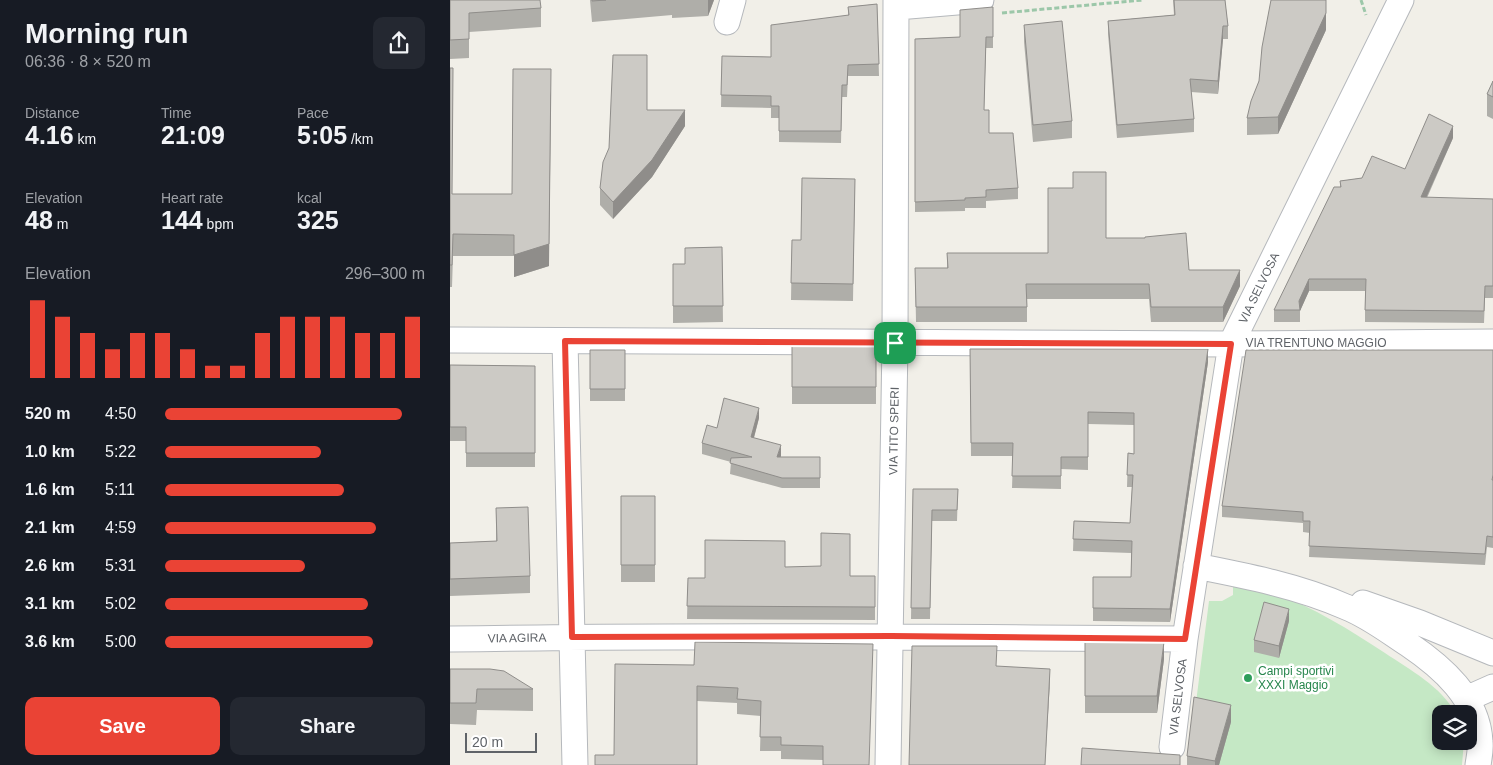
<!DOCTYPE html>
<meta charset="utf-8">
<style>
:root{--surface:#171b24;--page:#242831;--text:#f1f3f6;--muted:#9ea1a6;--accent:#ea4335}
body{margin:0;font-family:Helvetica,sans-serif;background:var(--page);color:var(--text);height:100vh;display:flex;flex-direction:column;font-size:19px;white-space:nowrap}
*{box-sizing:border-box;margin:0}
p{font-size:16px;color:var(--muted)}
.icon{flex:none;width:28px;height:28px;fill:none;stroke:currentColor;stroke-width:2;stroke-linecap:round;stroke-linejoin:round}
.map{position:relative;flex:1;overflow:hidden}
.panel{display:flex;flex-direction:column;background:var(--surface);width:450px}
.panel>*{flex:none}
.buttons{position:absolute;left:982px;top:705px;display:grid;gap:10px}
.buttons a{display:grid;place-items:center;width:45px;height:45px;border-radius:10px;background:var(--surface);box-shadow:0 2px 12px #0003;font-size:25px}
.scale{position:absolute;left:15px;bottom:12px;width:72px;box-sizing:border-box;padding-left:5px;border:2px solid #5f6368;border-top:0;font-size:14px;line-height:18px;white-space:nowrap;color:#5f6368;-webkit-text-stroke:4px #fff;paint-order:stroke}
.pin{position:absolute;display:grid;place-items:center;width:42px;height:42px;color:#fff;margin:-21px;border-radius:10px;box-shadow:0 2px 8px #0006}
.round{display:grid;place-items:center;flex:none;width:52px;height:52px;border-radius:10px;background:var(--page)}
.summary{display:flex;align-items:center;justify-content:space-between;height:85px;padding:0 25px}
h1{font-size:28px;font-weight:600;line-height:38px}
.stats{display:grid;grid-template-columns:repeat(3,1fr);gap:8px;height:85px;padding:5px 25px}
.stats div{display:grid;align-content:center}
.stats b{font-size:25px;font-weight:600}
.stats small{font-size:14px;font-weight:400}
.stats p{font-size:14px}
.chart{height:140px;padding:10px 25px}
.chart p{display:flex;justify-content:space-between}
.chart svg{width:100%;height:90px;margin-top:5px;stroke:var(--accent);stroke-width:6}
.cta{display:flex;gap:10px;margin-top:auto;padding:10px 25px}
.cta a{flex:1;height:58px;border-radius:10px;background:var(--accent);color:#fff;font-size:20px;font-weight:600;line-height:58px;text-align:center}
.cta a+a{background:var(--page);color:var(--text)}
ul{padding:0 25px;list-style:none;font-size:16px}
li{display:grid;grid-template-columns:80px 60px 1fr;align-items:center;height:38px}
li i{height:12px;border-radius:6px;background:var(--accent)}
main{display:flex;flex:1;min-height:0}
.map>svg:first-child{display:block}
.green{fill:#c5e8c5}
.lines{fill:none;stroke-linecap:round;stroke-linejoin:round}
.minor-casing{stroke:#b5b8bc;stroke-width:27}
.path{stroke:#9cc7a9;stroke-width:3;stroke-dasharray:5 2.5;stroke-linecap:butt}
.minor{stroke:#fff;stroke-width:25}
.wall{fill:#afaea9}
.shaded-wall{fill:#8f8d8a}
.building{fill:#cccac5;stroke:#8f8d8a}
.route-casing{stroke:#fff;stroke-width:10}
.route{stroke:#ea4335;stroke-width:6}
.leisure-dot{fill:#2e9e5b;stroke:#fff;stroke-width:2}
.labels{text-anchor:middle;stroke-width:5;stroke-linejoin:round;paint-order:stroke}
.street-label{font-size:12px;fill:#5f6368;stroke:#fff}
.leisure-label{font-size:12px;fill:#27864d;stroke:#fff;text-anchor:start}
</style>
<main>
<section class="panel">
<div class="summary"><div><h1>Morning run</h1><p>06:36 · 8 × 520 m</p></div><a class="round"><svg class="icon" aria-label="share" viewBox="0 0 24 24"><path d="M12 15V3M7 8l5-5 5 5M5 13v7h14v-7"/></svg></a></div>
<div class="stats">
<div><p>Distance</p><b>4.16<small> km</small></b></div>
<div><p>Time</p><b>21:09</b></div>
<div><p>Pace</p><b>5:05<small> /km</small></b></div>
</div>
<div class="stats">
<div><p>Elevation</p><b>48<small> m</small></b></div>
<div><p>Heart rate</p><b>144<small> bpm</small></b></div>
<div><p>kcal</p><b>325</b></div>
</div>
<div class="chart"><p><span>Elevation</span>296–300 m</p>
<svg viewBox="0 0 160 44" preserveAspectRatio="none"><path d="M5 44V6M15 44V14M25 44V22M35 44V30M45 44V22M55 44V22M65 44V30M75 44V38M85 44V38M95 44V22M105 44V14M115 44V14M125 44V14M135 44V22M145 44V22M155 44V14"/></svg>
</div>
<ul>
<li><b>520 m</b>4:50<i style="width:91%"></i></li>
<li><b>1.0 km</b>5:22<i style="width:60%"></i></li>
<li><b>1.6 km</b>5:11<i style="width:69%"></i></li>
<li><b>2.1 km</b>4:59<i style="width:81%"></i></li>
<li><b>2.6 km</b>5:31<i style="width:54%"></i></li>
<li><b>3.1 km</b>5:02<i style="width:78%"></i></li>
<li><b>3.6 km</b>5:00<i style="width:80%"></i></li>
</ul>
<div class="cta"><a>Save</a><a>Share</a></div>
</section>
<div class="map">
<svg width="1043" height="765" viewBox="0 0 1043 765">
<rect width="100%" height="100%" fill="#f1efe8"/>
<!-- green -->
<path class="green" d="M783 583C797 587 811 589 824 593 863 607 900 630 935 653 960 670 991 686 1006 714H991V741H1014L1012 765H738L759 601H772L783 595Z"/>
<g class="lines">
<!-- minor casing -->
<g class="minor-casing">
<path id="minor" d="M447 7 531 0
M277 22 283 0
M0 340 781 344 1043 342
M115 341 125 765
M746 566C797 576 848 586 896 607 919 616 938 631 958 644 992 667 1028 698 1030 742 1031 750 1029 758 1028 765
M913 603 970 623 1043 653
M0 639C245 635 490 637 735 639
M1016 699 1043 687
M722 747 735 639 781 344 951 0
M438 765 445 343 446 0"/>
</g>
<!-- path -->
<path class="path" d="M911 0 916 15
M552 13 693 0"/>
<!-- minor -->
<use href="#minor" class="minor"/>
</g>
<!-- wall -->
<path class="wall" d="M0 0 91 8V27L19 32V58L0 59Z
M140 0H264L258 16 222 18V15L142 22Z
M723 0H775L778 26V39H773L768 94 741 92 744 119V132L667 138 658 34V21L724 15Z
M427 4 429 76H398L397 97H392L391 143 329 142V118H321V108L271 107 272 56 321 57 398 15V7Z
M543 7V48H536L534 110 539 133 568 188V199L536 201V208H515V211L465 212V39L510 37Z
M574 25 622 121V138L583 142 574 42Z
M876 30 828 134 797 135V118L809 81Z
M0 68 2 194H62L99 266 64 277V256H3L2 287H0Z
M1043 81V119L1037 116V94Z
M197 110 235 126 202 177 163 219 150 205V188Z
M1003 138 977 198 1043 199V298H1035L1034 323 915 322V291H859L850 311V322H824V310L890 187V181L912 178 955 169Z
M405 179 403 301 341 300 342 240H351Z
M656 238 739 270 790 286 773 322H701L699 299H577V322H466L465 268H497V253H598Z
M272 247 273 322 223 323V264H235V248Z
M426 344V404H342V345Z
M520 349 758 362 720 622 643 621V577H681V553L623 551 624 521 680 523 682 487H677L678 453 684 454V425L638 424V470L611 469V489L562 488 563 456H521Z
M140 350H175V401H140Z
M1043 350V548L1037 547 1035 565 859 557 860 533 853 532V523L772 517V506Z
M0 365 85 366V467H16V441H0Z
M309 418 304 438 331 456 330 457H370V488H332L280 474 281 462 252 454V443L267 428Z
M463 489H508L507 521H482L480 619H461Z
M171 496H205V582H171Z
M46 508 80 576V593L0 596V543L46 541Z
M335 567 400 576H425V620L237 619 238 578H255Z
M839 621 829 658 804 652V640Z
M635 642 714 659 707 713H635Z
M423 658 373 760 331 759V751H310L311 716 287 714V703L247 701 164 755 244 665Z
M0 669 83 689V711L27 710 26 725 0 724Z
M781 722 769 765H737V756Z"/>
<!-- shaded-wall -->
<path class="shaded-wall" d="M258 0H264L258 16Z
M876 0V30L828 134V117Z
M773 26V39L768 94V81Z
M101 91 99 266 64 277V255Z
M235 110V126L202 177 163 219V202Z
M1003 126V138L971 209V197Z
M790 270V286L773 322V307Z
M859 279V291L850 311 849 301Z
M758 349V362L720 622V609Z
M309 408V418L301 448V437Z
M331 445V456L327 468V457Z
M839 609V621L829 658V646Z
M714 642V659L707 713V696Z
M600 669V681L595 765Z
M781 705V722L769 765H765V761Z"/>
<!-- building -->
<path class="building" d="M0 0H90L91 8 19 13V39L0 40Z
M142 0H156L142 1Z
M724 0H775L778 26H773L768 81 740 79 744 119 667 125 658 21 725 15Z
M821 0H876V13L828 117 797 118 801 101 809 81 812 47Z
M427 4 429 64 398 65 397 85H392L391 131H329V106H321V96L271 95 272 56 321 57V25L399 15 398 7Z
M543 7V37H536L534 110H539V133H563L568 188 536 190V197L515 198V200L465 202V39L510 37V10Z
M612 21 622 121 583 125 574 25Z
M163 55H197V110H235L202 160 163 202 150 188 153 162 159 148Z
M0 68H3L2 194H62L63 69H101L99 244 64 255V235L3 234 2 265H0Z
M1043 81V97L1037 94Z
M979 114 1003 126 971 197 1043 199V286H1035L1034 311 915 310 916 279H859L849 301 850 310H824L884 187H891L890 181 912 178 922 156 955 169Z
M623 172H656V238H695V237L736 233 739 270H790L773 307H701L699 284H576L577 307H466L465 268H498L497 253H598V188H623Z
M352 178 405 179 403 284 341 283 342 240H351Z
M272 247 273 306H223V264H235V248Z
M426 344V387H342V345Z
M520 349H758L720 609 643 608V577H681L682 541 623 539 624 521 680 523 683 475H677L678 453 684 454V413L638 412V457H611V476H562L563 443H521Z
M140 350H175V389H140Z
M796 350H1043V475L1042 480H1043V537L1037 536 1035 554 859 546 860 521H853V512L772 506Z
M0 365 85 366V453H16V427H0Z
M274 398 309 408 301 437 331 445 327 457H370V478H332L280 463 281 458 302 457 252 443 257 425 267 428Z
M463 489H508L507 510H482L480 608H461Z
M171 496H205V565H171Z
M78 507 80 576 0 579V543L47 541 46 508Z
M371 533 400 534V576H425V607L237 606 238 578H255V540L335 541V567L371 566Z
M814 602 839 609 829 646 804 640Z
M245 642 423 644 419 765H373V746L331 745V737H310L311 701 287 699 288 688 247 686V765H145V755H164L165 664 244 665Z
M635 642H714L707 696H635Z
M462 646H547L546 666 600 669 595 765H459Z
M0 669H40L54 671 83 689H27L26 703H0Z
M744 697 781 705 765 761 737 756Z
M632 748 730 755V765H631Z"/>
<g class="lines">
<!-- route casing -->
<g class="route-casing">
<path id="route" d="M115 341 781 344 735 639 441 636 122 637Z"/>
</g>
<!-- route -->
<use href="#route" class="route"/>
</g>
<!-- markers -->
<circle class="leisure-dot" cx="798" cy="678" r="5"/>
<g class="labels">
<!-- street labels -->
<g class="street-label">
<text transform="translate(809 288) rotate(-64)" y="4">VIA SELVOSA</text>
<text x="866" y="347">VIA TRENTUNO MAGGIO</text>
<text transform="translate(444 431) rotate(-89)" y="4">VIA TITO SPERI</text>
<text transform="translate(67 638) rotate(-1)" y="4">VIA AGIRA</text>
<text transform="translate(728 697) rotate(-83)" y="4">VIA SELVOSA</text>
</g>
<!-- leisure labels -->
<g class="leisure-label">
<text x="808" y="675">Campi sportivi<tspan x="808" dy="14">XXXI Maggio</tspan></text>
</g>
</g>
</svg>
<div class="buttons">
<a><svg class="icon" aria-label="layers" viewBox="0 0 24 24"><path d="M12 4l9 5-9 5-9-5zM3 14l9 5 9-5"/></svg></a>
</div>
<div class="scale">20 m</div>
<div class="pin" style="left:445px;top:343px;background:#1e9e55"><svg class="icon" aria-label="arrive" viewBox="0 0 24 24"><path d="M6 21V4h12l-3 4 3 4H6"/></svg></div>
</div>
</main>
